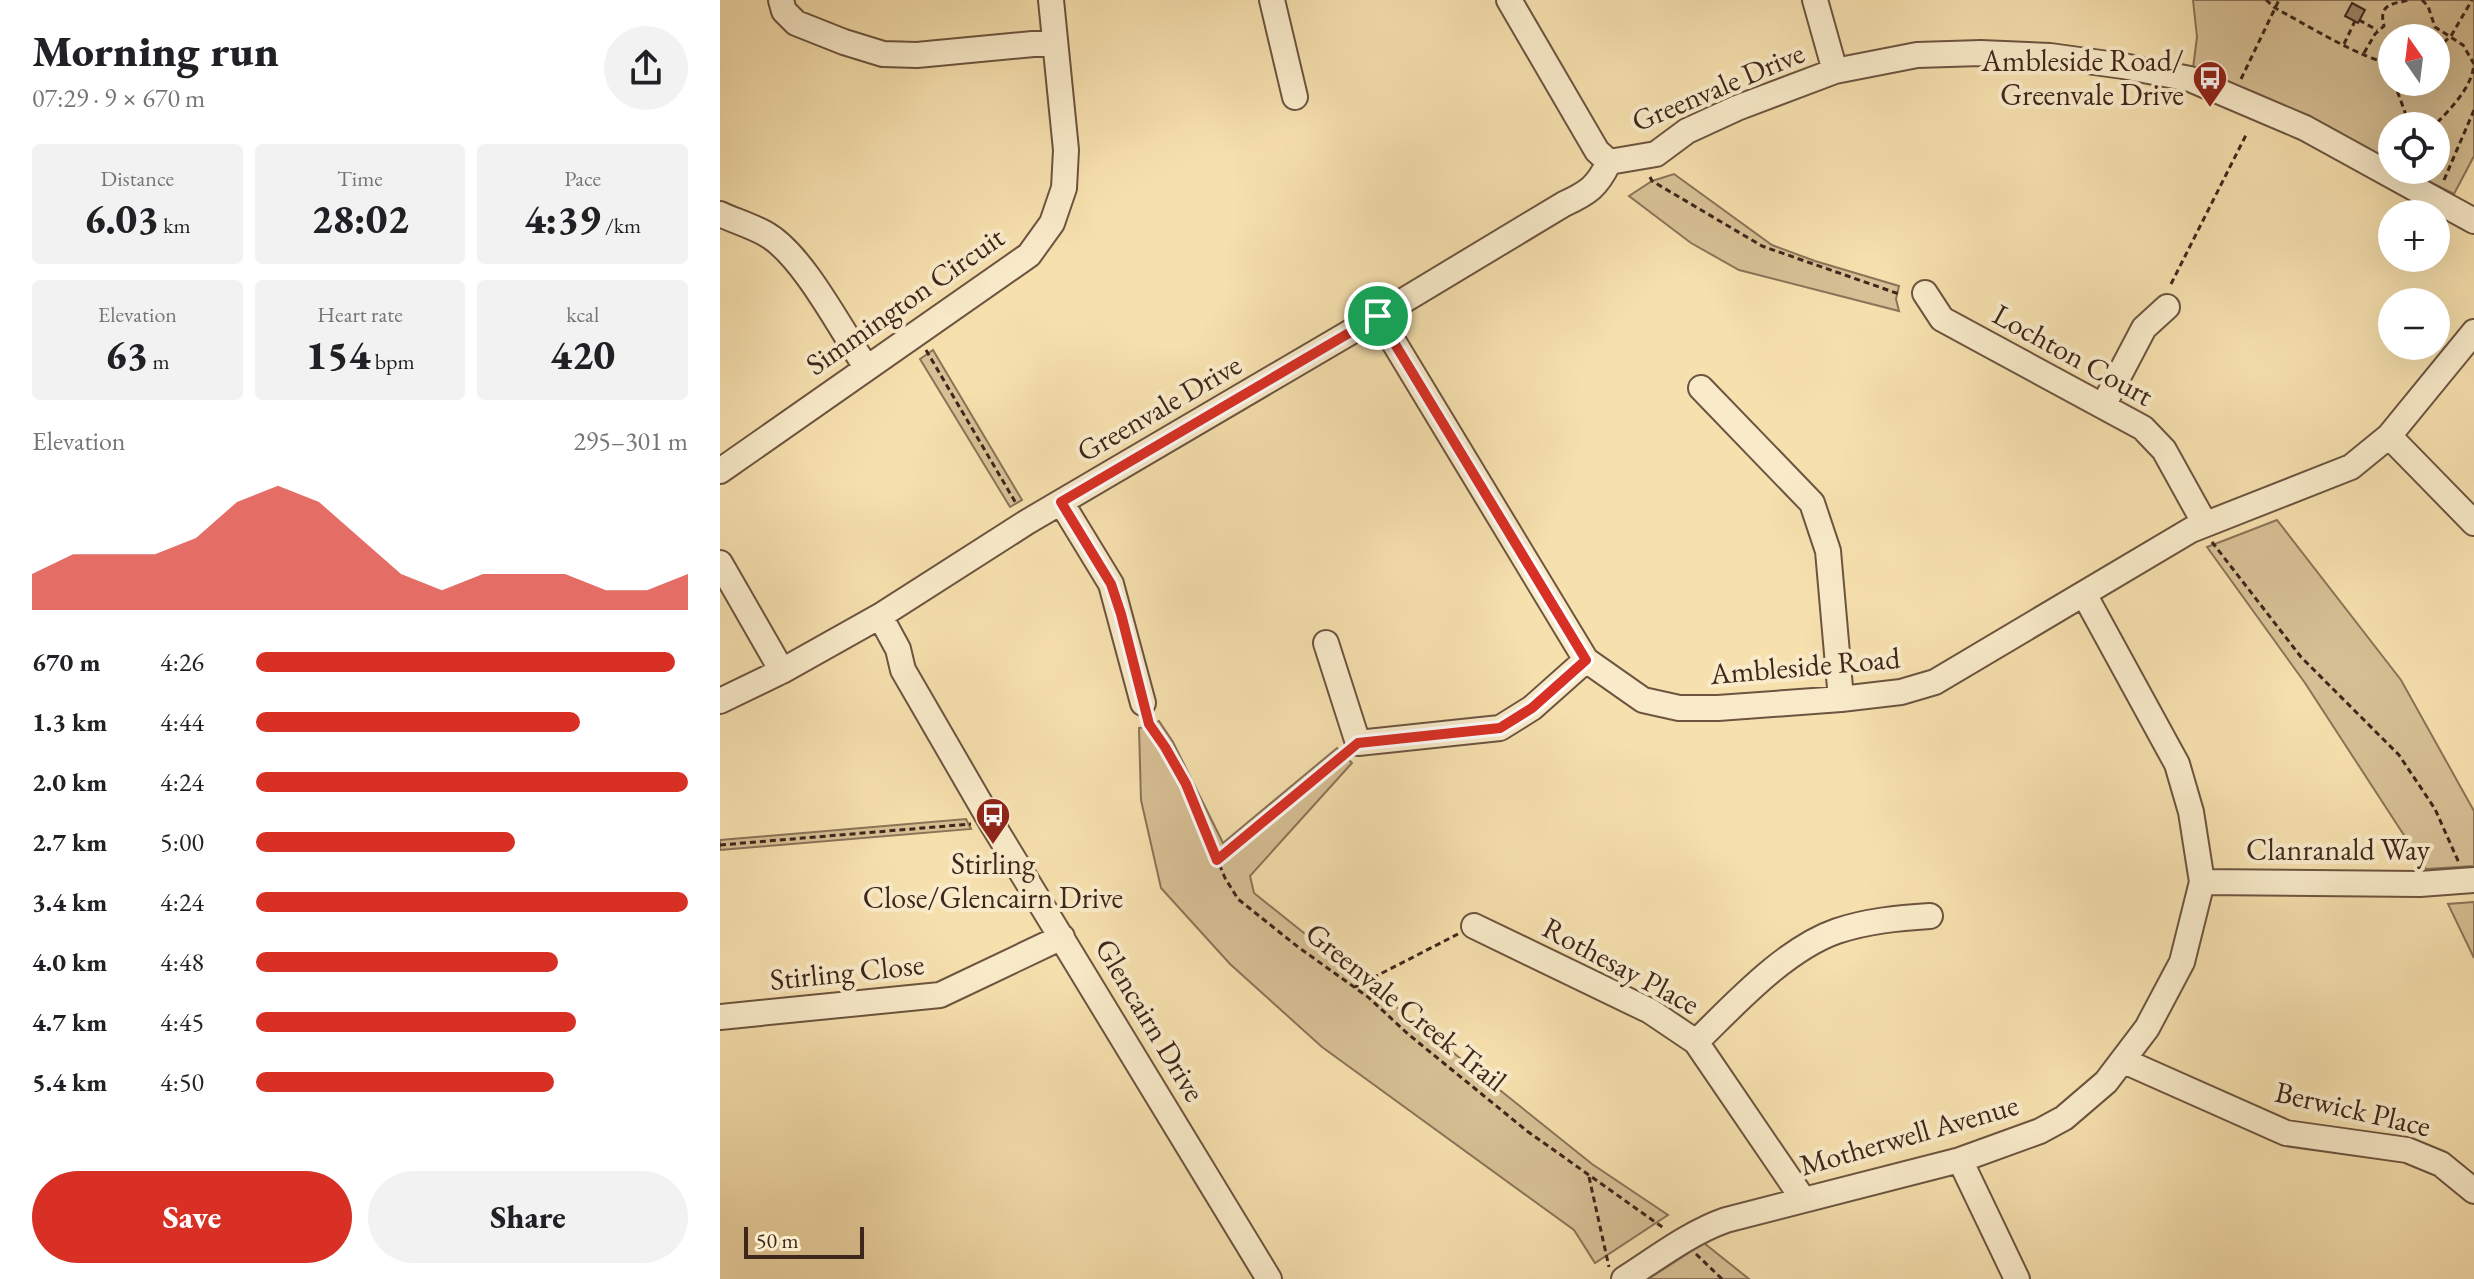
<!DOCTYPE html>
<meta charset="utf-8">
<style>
:root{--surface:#fff;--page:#f2f2f2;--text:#202124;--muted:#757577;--accent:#d93025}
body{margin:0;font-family:"EB Garamond",serif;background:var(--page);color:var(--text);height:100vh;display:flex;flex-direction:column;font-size:30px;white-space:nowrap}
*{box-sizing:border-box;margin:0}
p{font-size:26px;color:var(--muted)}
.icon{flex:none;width:44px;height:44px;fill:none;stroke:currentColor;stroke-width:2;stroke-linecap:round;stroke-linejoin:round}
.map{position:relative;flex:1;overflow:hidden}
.panel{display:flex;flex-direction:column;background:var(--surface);width:720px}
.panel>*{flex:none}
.needle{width:52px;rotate:346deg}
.buttons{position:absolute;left:1658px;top:24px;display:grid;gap:16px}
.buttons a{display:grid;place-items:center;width:72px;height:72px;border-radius:50%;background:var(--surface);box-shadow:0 8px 32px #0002;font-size:40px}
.scale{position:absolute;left:24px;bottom:20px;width:120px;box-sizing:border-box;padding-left:8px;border:4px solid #3f261c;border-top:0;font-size:22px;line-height:28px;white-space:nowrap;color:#3f261c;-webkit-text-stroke:6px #f9ebca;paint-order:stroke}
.pin{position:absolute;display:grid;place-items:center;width:68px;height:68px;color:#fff;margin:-34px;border:4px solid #fff;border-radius:50%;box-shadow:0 2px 8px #0007}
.round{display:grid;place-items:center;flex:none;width:84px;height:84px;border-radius:42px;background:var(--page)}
.headline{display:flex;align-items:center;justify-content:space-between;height:136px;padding:0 32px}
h1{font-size:44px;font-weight:800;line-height:60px}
.metrics{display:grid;grid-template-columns:repeat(3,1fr);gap:12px;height:136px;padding:8px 32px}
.metrics div{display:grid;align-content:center;border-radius:8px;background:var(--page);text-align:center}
.metrics b{font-size:40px;font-weight:800}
.metrics small{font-size:22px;font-weight:400}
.metrics p{font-size:22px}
.chart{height:224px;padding:16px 32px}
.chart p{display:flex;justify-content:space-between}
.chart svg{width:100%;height:144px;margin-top:8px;fill:var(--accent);opacity:.7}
.primary-button{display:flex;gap:16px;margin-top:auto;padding:16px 32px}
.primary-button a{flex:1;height:92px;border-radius:48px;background:var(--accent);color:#fff;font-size:32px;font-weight:800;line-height:92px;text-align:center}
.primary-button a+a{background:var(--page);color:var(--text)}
ul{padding:0 32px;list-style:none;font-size:26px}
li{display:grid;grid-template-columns:128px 96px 1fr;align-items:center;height:60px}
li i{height:20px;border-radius:10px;background:var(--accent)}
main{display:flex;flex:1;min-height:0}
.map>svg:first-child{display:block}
.green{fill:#d7c095;stroke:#8b7358;stroke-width:2;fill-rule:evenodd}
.building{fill:#9e8768;stroke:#3f261c;stroke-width:2}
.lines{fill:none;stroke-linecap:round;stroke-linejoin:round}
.minor-casing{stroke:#6d5440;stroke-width:28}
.path{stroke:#3f261c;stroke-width:3;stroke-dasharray:6 4;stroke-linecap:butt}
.minor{stroke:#f9ebca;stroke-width:24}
.route-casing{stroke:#fff;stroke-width:16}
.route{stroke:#d93025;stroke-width:10}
.labels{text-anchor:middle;stroke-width:8;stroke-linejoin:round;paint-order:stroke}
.poi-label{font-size:30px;fill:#3f261c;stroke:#f9ebca;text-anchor:end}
.street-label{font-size:30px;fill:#3f261c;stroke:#f9ebca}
</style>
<main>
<section class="panel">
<div class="headline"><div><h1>Morning run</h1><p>07:29 · 9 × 670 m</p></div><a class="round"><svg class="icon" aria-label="share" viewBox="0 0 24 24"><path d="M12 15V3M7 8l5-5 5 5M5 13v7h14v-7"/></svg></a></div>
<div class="metrics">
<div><p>Distance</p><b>6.03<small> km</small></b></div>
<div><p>Time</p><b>28:02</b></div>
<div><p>Pace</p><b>4:39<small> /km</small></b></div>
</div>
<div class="metrics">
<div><p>Elevation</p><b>63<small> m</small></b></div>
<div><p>Heart rate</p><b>154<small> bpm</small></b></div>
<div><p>kcal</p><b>420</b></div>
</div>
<div class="chart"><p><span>Elevation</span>295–301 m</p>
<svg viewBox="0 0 160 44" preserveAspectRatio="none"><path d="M0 44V33L10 27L20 27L30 27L40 22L50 11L60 6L70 11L80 22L90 33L100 38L110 33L120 33L130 33L140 38L150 38L160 33V44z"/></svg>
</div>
<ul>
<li><b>670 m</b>4:26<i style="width:97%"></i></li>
<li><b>1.3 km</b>4:44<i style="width:75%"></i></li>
<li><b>2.0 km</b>4:24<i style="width:100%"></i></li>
<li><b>2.7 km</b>5:00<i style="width:60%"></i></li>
<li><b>3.4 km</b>4:24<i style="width:100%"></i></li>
<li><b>4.0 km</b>4:48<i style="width:70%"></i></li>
<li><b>4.7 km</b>4:45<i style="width:74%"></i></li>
<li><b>5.4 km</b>4:50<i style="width:69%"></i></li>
</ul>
<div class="primary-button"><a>Save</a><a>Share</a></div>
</section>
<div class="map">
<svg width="1754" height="1279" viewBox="0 0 1754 1279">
<rect width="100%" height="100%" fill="#f6e0ae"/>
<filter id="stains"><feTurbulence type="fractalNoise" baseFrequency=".0025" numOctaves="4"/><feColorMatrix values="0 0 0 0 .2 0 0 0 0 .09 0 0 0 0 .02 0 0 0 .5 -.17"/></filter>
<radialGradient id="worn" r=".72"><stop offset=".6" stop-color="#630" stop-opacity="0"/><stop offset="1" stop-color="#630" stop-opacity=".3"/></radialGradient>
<!-- green -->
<path class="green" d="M1473 0H1754V156L1734 194 1686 170H1716V126H1672V163L1473 68 1477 37ZM1672 38H1716V82H1672Z
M954 174 1052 245 1095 261 1179 286 1176 299 1179 311 1019 270 971 243 909 196 932 181Z
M213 350 302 500 290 507 200 359Z
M1557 520 1681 680 1754 811V866L1706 869 1585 683 1487 547Z
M439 721 453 742 503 843 617 748 632 763 530 876 534 893 872 1164 948 1215 875 1263 854 1230 602 1047 510 964 441 888 421 800 419 728 430 726Z
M246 819 251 829 0 850V840Z
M1754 902V958L1728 904Z
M984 1243 1029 1279H928Z"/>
<!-- building -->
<path class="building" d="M1632 3 1645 10 1638 23 1625 16Z"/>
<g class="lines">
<!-- minor casing -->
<g class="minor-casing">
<path id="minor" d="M61 0 64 11 76 23 124 42 163 54 197 55 334 42
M552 0 575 97
M789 0 877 151 889 162
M1095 0 1115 71
M889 162 936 154 967 131 1017 108 1115 71 1197 55 1261 53 1330 56 1403 66 1470 79 1585 128 1754 221
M0 214C15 221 32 226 46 234 83 255 121 330 146 367
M1205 293 1222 319 1423 428 1444 450 1485 524
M658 316 866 660 923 700 959 708H998L1121 699 1181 692 1215 682 1471 530 1631 467 1669 436 1754 332
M981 388 1092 503 1108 551 1121 699
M1383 406 1424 328 1447 307
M1669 436 1754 523
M0 471 309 255 332 223 344 188 346 150 331 0
M341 502 391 584 423 703
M0 563 62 671
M160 616 178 649 183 670 271 822 549 1279
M606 643 638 743 780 728 812 708 866 660
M0 701 62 671 160 616 307 522 658 316 844 204C868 193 877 187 889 162
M1482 882 1700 884 1754 880
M754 926 930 1011 976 1042 1083 1199
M0 1017 220 995 342 937
M976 1042C1015 1004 1065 949 1117 931 1147 921 1178 918 1210 916
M1404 1061 1566 1133 1687 1150 1721 1164 1754 1191
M1240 1160 1297 1279
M904 1279C937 1258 969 1233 1006 1220L1240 1160 1320 1131 1344 1118 1386 1082 1427 1028 1462 962 1482 882 1471 812 1457 764 1364 594"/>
</g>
<!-- path -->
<path class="path" d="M1546 0 1555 8C1580 21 1648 63 1672 63
M1702 0 1708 6 1715 27 1743 45 1754 64C1752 88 1730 109 1714 126
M1639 20 1657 30
M1624 44 1635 21
M1716 49 1731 36 1752 0
M1644 53 1655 34 1664 26C1658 3 1673 4 1690 0
M1669 63 1672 75
M1521 79 1559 0
M1674 82 1690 126
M930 177 932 181 1042 246 1179 294
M1724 180 1754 110
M1451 284 1527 133
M206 350 297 505
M1492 542 1581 657 1679 755 1715 809 1739 863
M428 722 445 747 466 784 505 878 518 899 578 947 648 997 688 1034 807 1131 945 1229
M0 845 251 824
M497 860 623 755
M635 987 738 934
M869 1177 889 1267
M976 1254 1002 1279"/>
<!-- minor -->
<use href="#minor" class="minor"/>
</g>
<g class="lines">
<!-- route casing -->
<g class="route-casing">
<path id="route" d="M658 316 866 660 812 708 780 728 638 743 497 860 466 784 445 747 429 724 401 614 391 584 341 502Z"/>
</g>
<!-- route -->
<use href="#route" class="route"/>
</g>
<!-- icons -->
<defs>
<g id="bus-pin" transform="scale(1.8)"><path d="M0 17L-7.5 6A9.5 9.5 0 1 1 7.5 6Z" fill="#8f2418" stroke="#f9ebca"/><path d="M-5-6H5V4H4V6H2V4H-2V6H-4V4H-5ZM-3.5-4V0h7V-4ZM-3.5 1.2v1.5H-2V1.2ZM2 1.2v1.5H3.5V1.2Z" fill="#fff"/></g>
</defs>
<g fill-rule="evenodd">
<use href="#bus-pin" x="1490" y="78"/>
<use href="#bus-pin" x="273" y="815"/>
</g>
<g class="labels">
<!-- poi labels -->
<g class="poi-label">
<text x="1464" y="71">Ambleside Road/<tspan x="1464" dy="34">Greenvale Drive</tspan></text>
<text x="273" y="874" text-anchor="middle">Stirling<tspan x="273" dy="34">Close/Glencairn Drive</tspan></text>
</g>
<!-- street labels -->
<g class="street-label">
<text transform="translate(998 87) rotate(-23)" y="10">Greenvale Drive</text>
<text transform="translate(185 301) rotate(-35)" y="10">Simmington Circuit</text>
<text transform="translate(1353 355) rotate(29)" y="10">Lochton Court</text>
<text transform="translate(439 408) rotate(-30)" y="10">Greenvale Drive</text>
<text transform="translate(1085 666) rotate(-5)" y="10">Ambleside Road</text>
<text x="1618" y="860">Clanranald Way</text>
<text transform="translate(901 966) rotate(28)" y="10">Rothesay Place</text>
<text transform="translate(127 972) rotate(-6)" y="10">Stirling Close</text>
<text transform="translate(686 1007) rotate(39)" y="10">Greenvale Creek Trail</text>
<text transform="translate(430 1020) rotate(59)" y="10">Glencairn Drive</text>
<text transform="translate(1633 1109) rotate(13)" y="10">Berwick Place</text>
<text transform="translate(1189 1135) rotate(-16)" y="10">Motherwell Avenue</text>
</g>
</g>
<rect width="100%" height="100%" filter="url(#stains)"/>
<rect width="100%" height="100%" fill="url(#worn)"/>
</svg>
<div class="buttons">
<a><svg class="needle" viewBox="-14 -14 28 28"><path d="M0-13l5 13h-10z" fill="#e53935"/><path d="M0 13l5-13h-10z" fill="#757577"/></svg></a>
<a><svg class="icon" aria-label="locate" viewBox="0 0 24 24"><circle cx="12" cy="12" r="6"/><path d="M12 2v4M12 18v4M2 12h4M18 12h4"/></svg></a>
<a>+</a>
<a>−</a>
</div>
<div class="scale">50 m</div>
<div class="pin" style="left:658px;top:316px;background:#1e9e55"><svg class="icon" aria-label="arrive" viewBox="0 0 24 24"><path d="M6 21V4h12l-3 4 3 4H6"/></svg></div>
</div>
</main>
